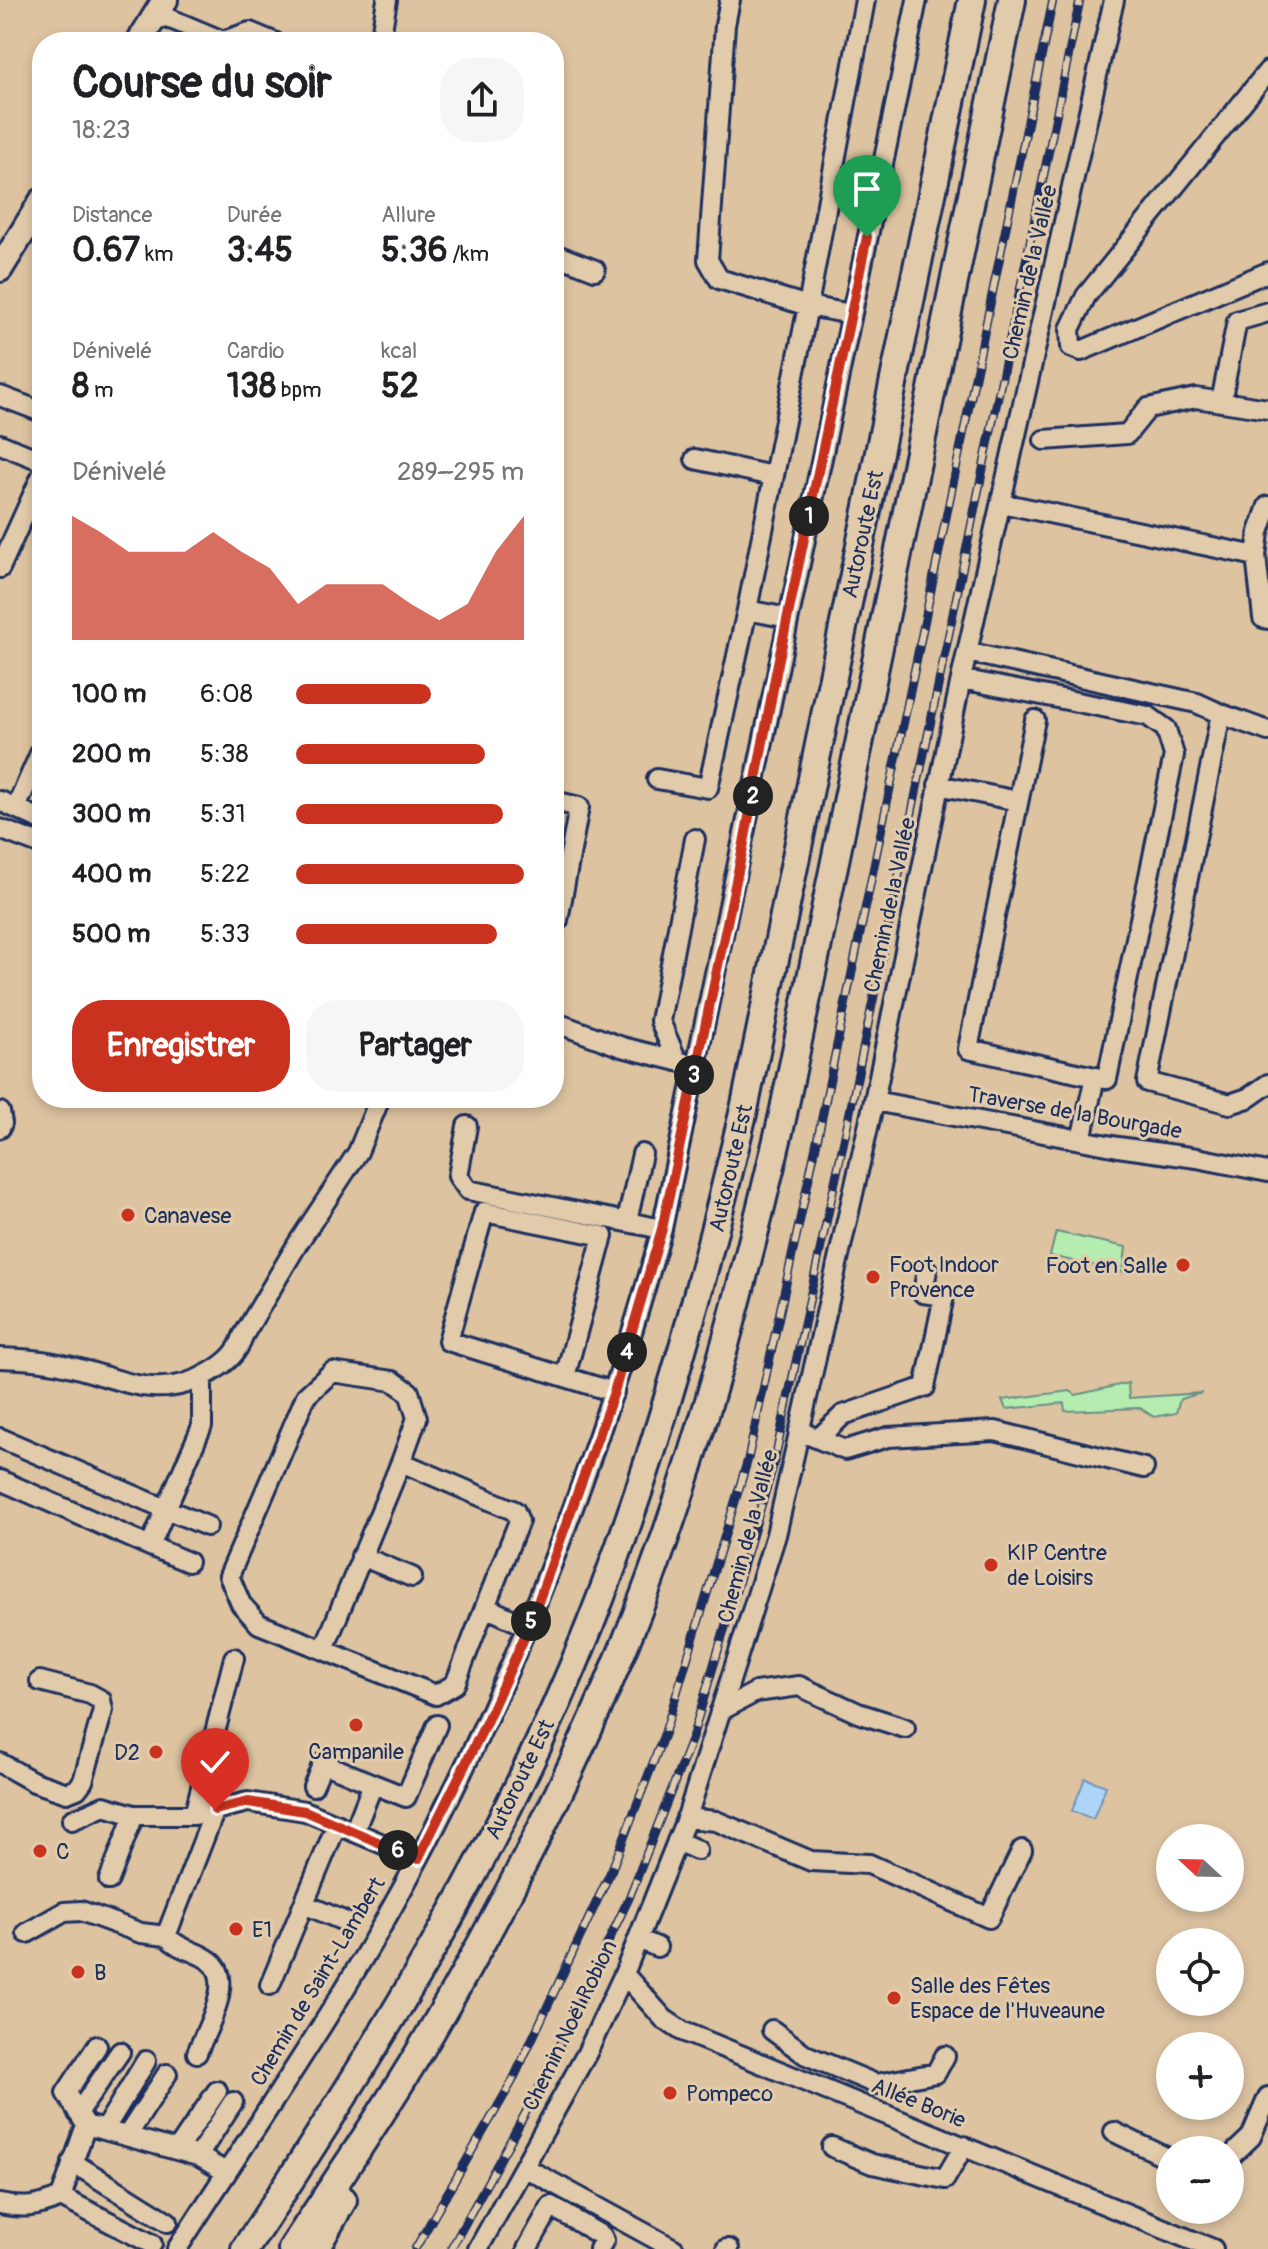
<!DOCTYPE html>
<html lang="fr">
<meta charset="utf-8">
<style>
:root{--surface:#fff;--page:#f6f6f6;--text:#202124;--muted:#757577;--accent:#c8321e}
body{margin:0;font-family:Pangolin,sans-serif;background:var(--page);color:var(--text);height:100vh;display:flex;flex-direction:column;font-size:30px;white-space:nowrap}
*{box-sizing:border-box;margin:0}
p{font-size:26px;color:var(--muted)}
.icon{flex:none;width:44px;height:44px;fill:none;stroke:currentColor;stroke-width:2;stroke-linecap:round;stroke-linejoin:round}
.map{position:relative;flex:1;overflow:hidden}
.side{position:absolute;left:32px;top:32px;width:532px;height:1076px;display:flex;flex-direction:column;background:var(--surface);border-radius:32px;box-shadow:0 4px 12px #0003}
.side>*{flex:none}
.needle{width:52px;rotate:292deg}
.controls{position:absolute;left:1156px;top:1824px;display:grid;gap:16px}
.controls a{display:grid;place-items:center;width:88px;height:88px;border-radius:50%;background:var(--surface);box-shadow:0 4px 12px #0003;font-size:40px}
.pin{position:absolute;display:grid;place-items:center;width:68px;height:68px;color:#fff;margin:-82px -34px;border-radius:50% 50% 50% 0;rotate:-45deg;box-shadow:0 0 8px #0007}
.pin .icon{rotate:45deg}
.km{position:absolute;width:40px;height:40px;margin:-20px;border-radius:50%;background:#222;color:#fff;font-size:22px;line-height:40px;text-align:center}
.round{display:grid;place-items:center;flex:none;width:84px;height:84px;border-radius:32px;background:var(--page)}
.summary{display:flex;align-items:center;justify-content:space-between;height:136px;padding:0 40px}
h1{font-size:44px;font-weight:700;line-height:60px}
.metrics{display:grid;grid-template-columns:repeat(3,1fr);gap:12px;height:136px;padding:8px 40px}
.metrics div{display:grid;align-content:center}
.metrics b{font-size:34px;font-weight:700}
.metrics small{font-size:22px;font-weight:400}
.metrics p{font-size:22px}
.chart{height:224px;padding:16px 40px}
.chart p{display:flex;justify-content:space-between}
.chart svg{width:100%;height:144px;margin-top:8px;fill:var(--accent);opacity:.7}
.primary-button{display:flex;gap:16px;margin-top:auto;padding:16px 40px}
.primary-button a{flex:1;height:92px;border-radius:32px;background:var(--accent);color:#fff;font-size:32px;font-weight:700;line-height:92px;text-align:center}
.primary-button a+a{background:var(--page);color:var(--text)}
ul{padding:0 40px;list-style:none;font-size:26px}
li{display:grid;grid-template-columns:128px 96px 1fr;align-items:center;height:60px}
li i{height:20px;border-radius:10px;background:var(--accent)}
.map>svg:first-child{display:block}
.green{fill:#b5ecaf;stroke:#688e86;stroke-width:2}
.water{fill:#add5f7;stroke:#7393ba;stroke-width:2}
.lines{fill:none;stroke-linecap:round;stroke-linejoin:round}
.minor-casing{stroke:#1b2f5e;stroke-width:24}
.major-casing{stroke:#1b2f5e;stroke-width:30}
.highway-casing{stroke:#1b2f5e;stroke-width:32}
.minor{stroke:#e2cbab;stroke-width:18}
.major{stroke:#e2cbab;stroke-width:24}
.highway{stroke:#e2cbab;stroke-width:26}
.rail-casing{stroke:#1b2f5e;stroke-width:9}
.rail{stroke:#e2cbab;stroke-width:6;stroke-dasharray:18;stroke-linecap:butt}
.route-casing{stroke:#fff;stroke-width:16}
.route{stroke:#c8321e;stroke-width:10}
.poi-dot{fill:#c8321e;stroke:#e2cbab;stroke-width:3}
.labels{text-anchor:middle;stroke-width:6;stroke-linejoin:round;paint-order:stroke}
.street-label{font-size:22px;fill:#1b2f5e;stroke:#e2cbab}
.poi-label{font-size:22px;fill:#1b2f5e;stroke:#e2cbab;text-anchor:start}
</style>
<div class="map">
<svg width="1268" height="2249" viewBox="0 0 1268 2249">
<rect width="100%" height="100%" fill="#ddc3a0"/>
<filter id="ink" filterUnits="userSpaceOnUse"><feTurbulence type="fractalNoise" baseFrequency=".0125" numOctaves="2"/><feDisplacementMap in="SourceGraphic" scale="16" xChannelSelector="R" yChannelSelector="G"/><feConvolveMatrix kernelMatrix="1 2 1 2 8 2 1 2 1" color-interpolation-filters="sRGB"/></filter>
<g filter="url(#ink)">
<!-- green -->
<path class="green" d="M1056 1232 1126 1247 1123 1272 1050 1256Z
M1128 1383 1129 1398 1202 1393 1180 1399 1176 1413 1154 1417 1140 1408 1065 1411 1064 1403 1006 1409 1002 1400 1070 1391 1076 1395Z"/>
<!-- water -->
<path class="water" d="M1085 1778 1106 1786 1093 1819 1072 1811Z"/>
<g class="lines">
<!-- minor casing -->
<g class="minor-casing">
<path id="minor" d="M730 0 725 25 708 260 719 279 808 306 747 610
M156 16 173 20 223 41 250 32 274 42
M380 42 387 0
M1268 71 1086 296 1070 329 1071 347 1081 351 1268 272
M554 254 595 270
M851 314 808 306 865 0
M0 396 42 412
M1221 402 1237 321 1268 312
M1044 440 1127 434 1148 408 1196 398 1268 409
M0 444 42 461
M695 459 772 476
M1001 503 1256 556 1263 618 1268 619
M1256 556 1259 532 1268 506
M0 568 42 475
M967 652 1197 703 1221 714
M961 679 1148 716 1166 729 1174 755 1107 1079 1095 1077 1081 1140
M1035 720 968 1049 1095 1077
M1268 731 1221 714 1147 1082 1230 1104 1248 1098 1268 1084
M657 779 708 788 747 610 788 618
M938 785 1018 801
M0 801 42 820
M554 801 579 807 558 920 554 919
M16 808 42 749
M0 829 42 845
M554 1022 622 1047 682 1062
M677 1061 660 1021 695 839
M874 1101 1118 1147 1197 1158 1268 1172
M0 1112 2 1123 0 1128
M467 1126 458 1176 468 1190 662 1229
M627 1221 642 1154
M0 1358C23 1359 45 1360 68 1366 121 1378 158 1404 211 1372 226 1363 238 1353 243 1336L298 1243 358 1152 380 1098
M565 1377 448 1341 484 1212 603 1236 565 1377 614 1392
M799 1431 845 1450 888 1437 995 1431 1144 1468
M0 1438 166 1509 202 1426V1377
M818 1439 843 1415 925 1387 944 1296 923 1293 927 1270
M401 1462 417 1418 409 1392 393 1381 332 1372 306 1396 229 1576 241 1604 259 1624 436 1695 455 1684 485 1607
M0 1480 150 1546 166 1509 207 1526
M150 1546 188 1562
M361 1556 412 1577
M324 1649 401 1462 515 1511 519 1521 485 1607 529 1627
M720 1711 756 1692 799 1686 858 1713 905 1728
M0 1763 34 1782 67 1793 77 1789 83 1781 103 1710 101 1700 90 1694 40 1681
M313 1786 323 1763 373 1784
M194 1815 234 1658
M686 1818 716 1821 811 1861 869 1864 989 1918 1022 1850
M72 1820 104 1806 134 1815H194L248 1802 305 1811 418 1859
M354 1832 373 1784 406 1797 437 1725
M677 1841 697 1850
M109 1880 134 1815
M304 1904 346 1922
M27 1933 64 1912 81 1911 141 1933 166 1936
M638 1939 657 1947
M624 1974 664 2019 682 2031 1213 2249
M270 1985 337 1824
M772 2030 806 2055 876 2084 936 2073 945 2056
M197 2053C206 2029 236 1980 210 1961 196 1950 181 1951 166 1936L215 1810
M78 2113 120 2052
M86 2125 66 2093 97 2046
M104 2130 146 2061
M1114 2132 1170 2159
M127 2136 167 2074
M832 2147 872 2164 945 2179 964 2146
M177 2150 217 2091
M198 2156 233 2102
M1230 2157 1251 2137 1268 2097
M72 2162 168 2222
M524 2167 674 2249
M0 2204C24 2209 38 2207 61 2197
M152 2244 61 2197 86 2125 198 2156 226 2172
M177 2249C233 2161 293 2074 347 1985 490 1750 589 1493 662 1229L917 0
M478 2249 587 2053 624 1974 688 1814 776 1535 874 1101 961 679 1114 0
M527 2249 551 2206 602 2236 604 2240 599 2249
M726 2249H729"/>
</g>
<!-- major casing -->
<g class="major-casing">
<path id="major" d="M139 42 165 0
M0 269 42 201"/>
</g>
<!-- highway casing -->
<g class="highway-casing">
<path id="highway" d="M245 2249C376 2051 502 1847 590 1625 657 1456 703 1282 745 1105L972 0
M292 2249C337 2179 385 2111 427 2039 501 1912 570 1780 625 1644 694 1474 740 1298 782 1119L1012 0
M315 2249 343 2200"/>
</g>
<!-- minor -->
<use href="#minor" class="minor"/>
<!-- major -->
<use href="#major" class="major"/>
<!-- highway -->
<use href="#highway" class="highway"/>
<!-- rail casing -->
<g class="rail-casing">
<path id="rail" d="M415 2249 512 2082 612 1869 665 1732 748 1459 820 1127 1053 0
M451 2249 538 2090 629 1898 692 1738 774 1463 846 1131 1080 0"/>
</g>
<!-- rail -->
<use href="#rail" class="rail"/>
</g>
</g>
<g class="lines" filter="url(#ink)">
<!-- route casing -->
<g class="route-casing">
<path id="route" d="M215 1810 248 1802 305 1811 418 1859 483 1729 529 1627 614 1392 662 1229 744 843 776 673 867 237"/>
</g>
<!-- route -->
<use href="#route" class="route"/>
</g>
<!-- markers -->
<g class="poi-dot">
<circle cx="128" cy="1215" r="8"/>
<circle cx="1183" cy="1265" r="8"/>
<circle cx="873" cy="1277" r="8"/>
<circle cx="991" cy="1565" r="8"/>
<circle cx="356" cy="1725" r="8"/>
<circle cx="156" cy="1752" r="8"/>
<circle cx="40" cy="1851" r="8"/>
<circle cx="236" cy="1929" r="8"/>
<circle cx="78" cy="1972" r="8"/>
<circle cx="894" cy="1998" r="8"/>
<circle cx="670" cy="2093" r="8"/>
</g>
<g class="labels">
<!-- street labels -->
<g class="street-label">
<text transform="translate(1029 272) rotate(-77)" y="8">Chemin de la Vallée</text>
<text transform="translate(862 534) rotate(-78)" y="8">Autoroute Est</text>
<text transform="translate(889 905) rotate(-78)" y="8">Chemin de la Vallée</text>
<text transform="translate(1075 1112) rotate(10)" y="8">Traverse de la Bourgade</text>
<text transform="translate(730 1168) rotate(-77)" y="8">Autoroute Est</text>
<text transform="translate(747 1536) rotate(-75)" y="8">Chemin de la Vallée</text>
<text transform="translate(519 1779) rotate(-64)" y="8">Autoroute Est</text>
<text transform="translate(317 1981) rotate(-59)" y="8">Chemin de Saint-Lambert</text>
<text transform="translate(569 2025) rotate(-64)" y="8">Chemin Noël Robion</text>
<text transform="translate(919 2102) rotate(22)" y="8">Allée Borie</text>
</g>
<!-- poi labels -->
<g class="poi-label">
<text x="144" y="1223">Canavese</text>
<text x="889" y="1272">Foot Indoor<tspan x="889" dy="25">Provence</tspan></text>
<text x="1167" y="1273" text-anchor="end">Foot en Salle</text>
<text x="1007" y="1560">KIP Centre<tspan x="1007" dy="25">de Loisirs</tspan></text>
<text x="356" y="1759" text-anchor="middle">Campanile</text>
<text x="140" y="1760" text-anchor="end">D2</text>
<text x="56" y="1859">C</text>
<text x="252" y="1937">E1</text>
<text x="94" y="1980">B</text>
<text x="910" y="1993">Salle des Fêtes<tspan x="910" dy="25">Espace de l'Huveaune</tspan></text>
<text x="686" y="2101">Pompeco</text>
</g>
</g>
</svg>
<div class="controls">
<a><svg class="needle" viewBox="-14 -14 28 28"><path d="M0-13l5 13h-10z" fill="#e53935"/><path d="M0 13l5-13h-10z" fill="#757577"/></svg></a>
<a><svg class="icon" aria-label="locate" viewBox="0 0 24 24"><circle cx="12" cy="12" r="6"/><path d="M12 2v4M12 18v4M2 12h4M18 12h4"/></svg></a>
<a>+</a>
<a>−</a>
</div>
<div class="pin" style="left:867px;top:237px;background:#1e9e55"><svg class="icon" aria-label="arrive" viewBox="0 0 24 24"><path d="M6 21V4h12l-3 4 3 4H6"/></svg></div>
<div class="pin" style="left:215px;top:1810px;background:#d93025"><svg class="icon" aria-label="check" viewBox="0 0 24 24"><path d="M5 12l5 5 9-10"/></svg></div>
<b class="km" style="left:809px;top:516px">1</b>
<b class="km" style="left:753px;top:796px">2</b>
<b class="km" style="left:694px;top:1075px">3</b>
<b class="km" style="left:627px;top:1352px">4</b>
<b class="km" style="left:531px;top:1621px">5</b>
<b class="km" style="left:398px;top:1850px">6</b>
<section class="side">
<div class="summary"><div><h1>Course du soir</h1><p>18:23</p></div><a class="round"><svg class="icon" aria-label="share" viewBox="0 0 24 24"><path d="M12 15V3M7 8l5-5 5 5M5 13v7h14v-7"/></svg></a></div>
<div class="metrics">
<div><p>Distance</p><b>0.67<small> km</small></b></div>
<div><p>Durée</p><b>3:45</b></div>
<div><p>Allure</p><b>5:36<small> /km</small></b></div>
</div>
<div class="metrics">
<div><p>Dénivelé</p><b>8<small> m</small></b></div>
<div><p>Cardio</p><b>138<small> bpm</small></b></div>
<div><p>kcal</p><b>52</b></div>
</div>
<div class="chart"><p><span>Dénivelé</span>289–295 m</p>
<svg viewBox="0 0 160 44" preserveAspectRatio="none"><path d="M0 44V6L10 11L20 17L30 17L40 17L50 11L60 17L70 22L80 33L90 27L100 27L110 27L120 33L130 38L140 33L150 17L160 6V44z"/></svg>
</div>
<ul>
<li><b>100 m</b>6:08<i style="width:59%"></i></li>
<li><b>200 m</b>5:38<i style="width:83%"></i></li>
<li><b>300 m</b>5:31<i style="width:91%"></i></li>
<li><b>400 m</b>5:22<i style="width:100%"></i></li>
<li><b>500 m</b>5:33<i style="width:88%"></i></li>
</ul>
<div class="primary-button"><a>Enregistrer</a><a>Partager</a></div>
</section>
</div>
